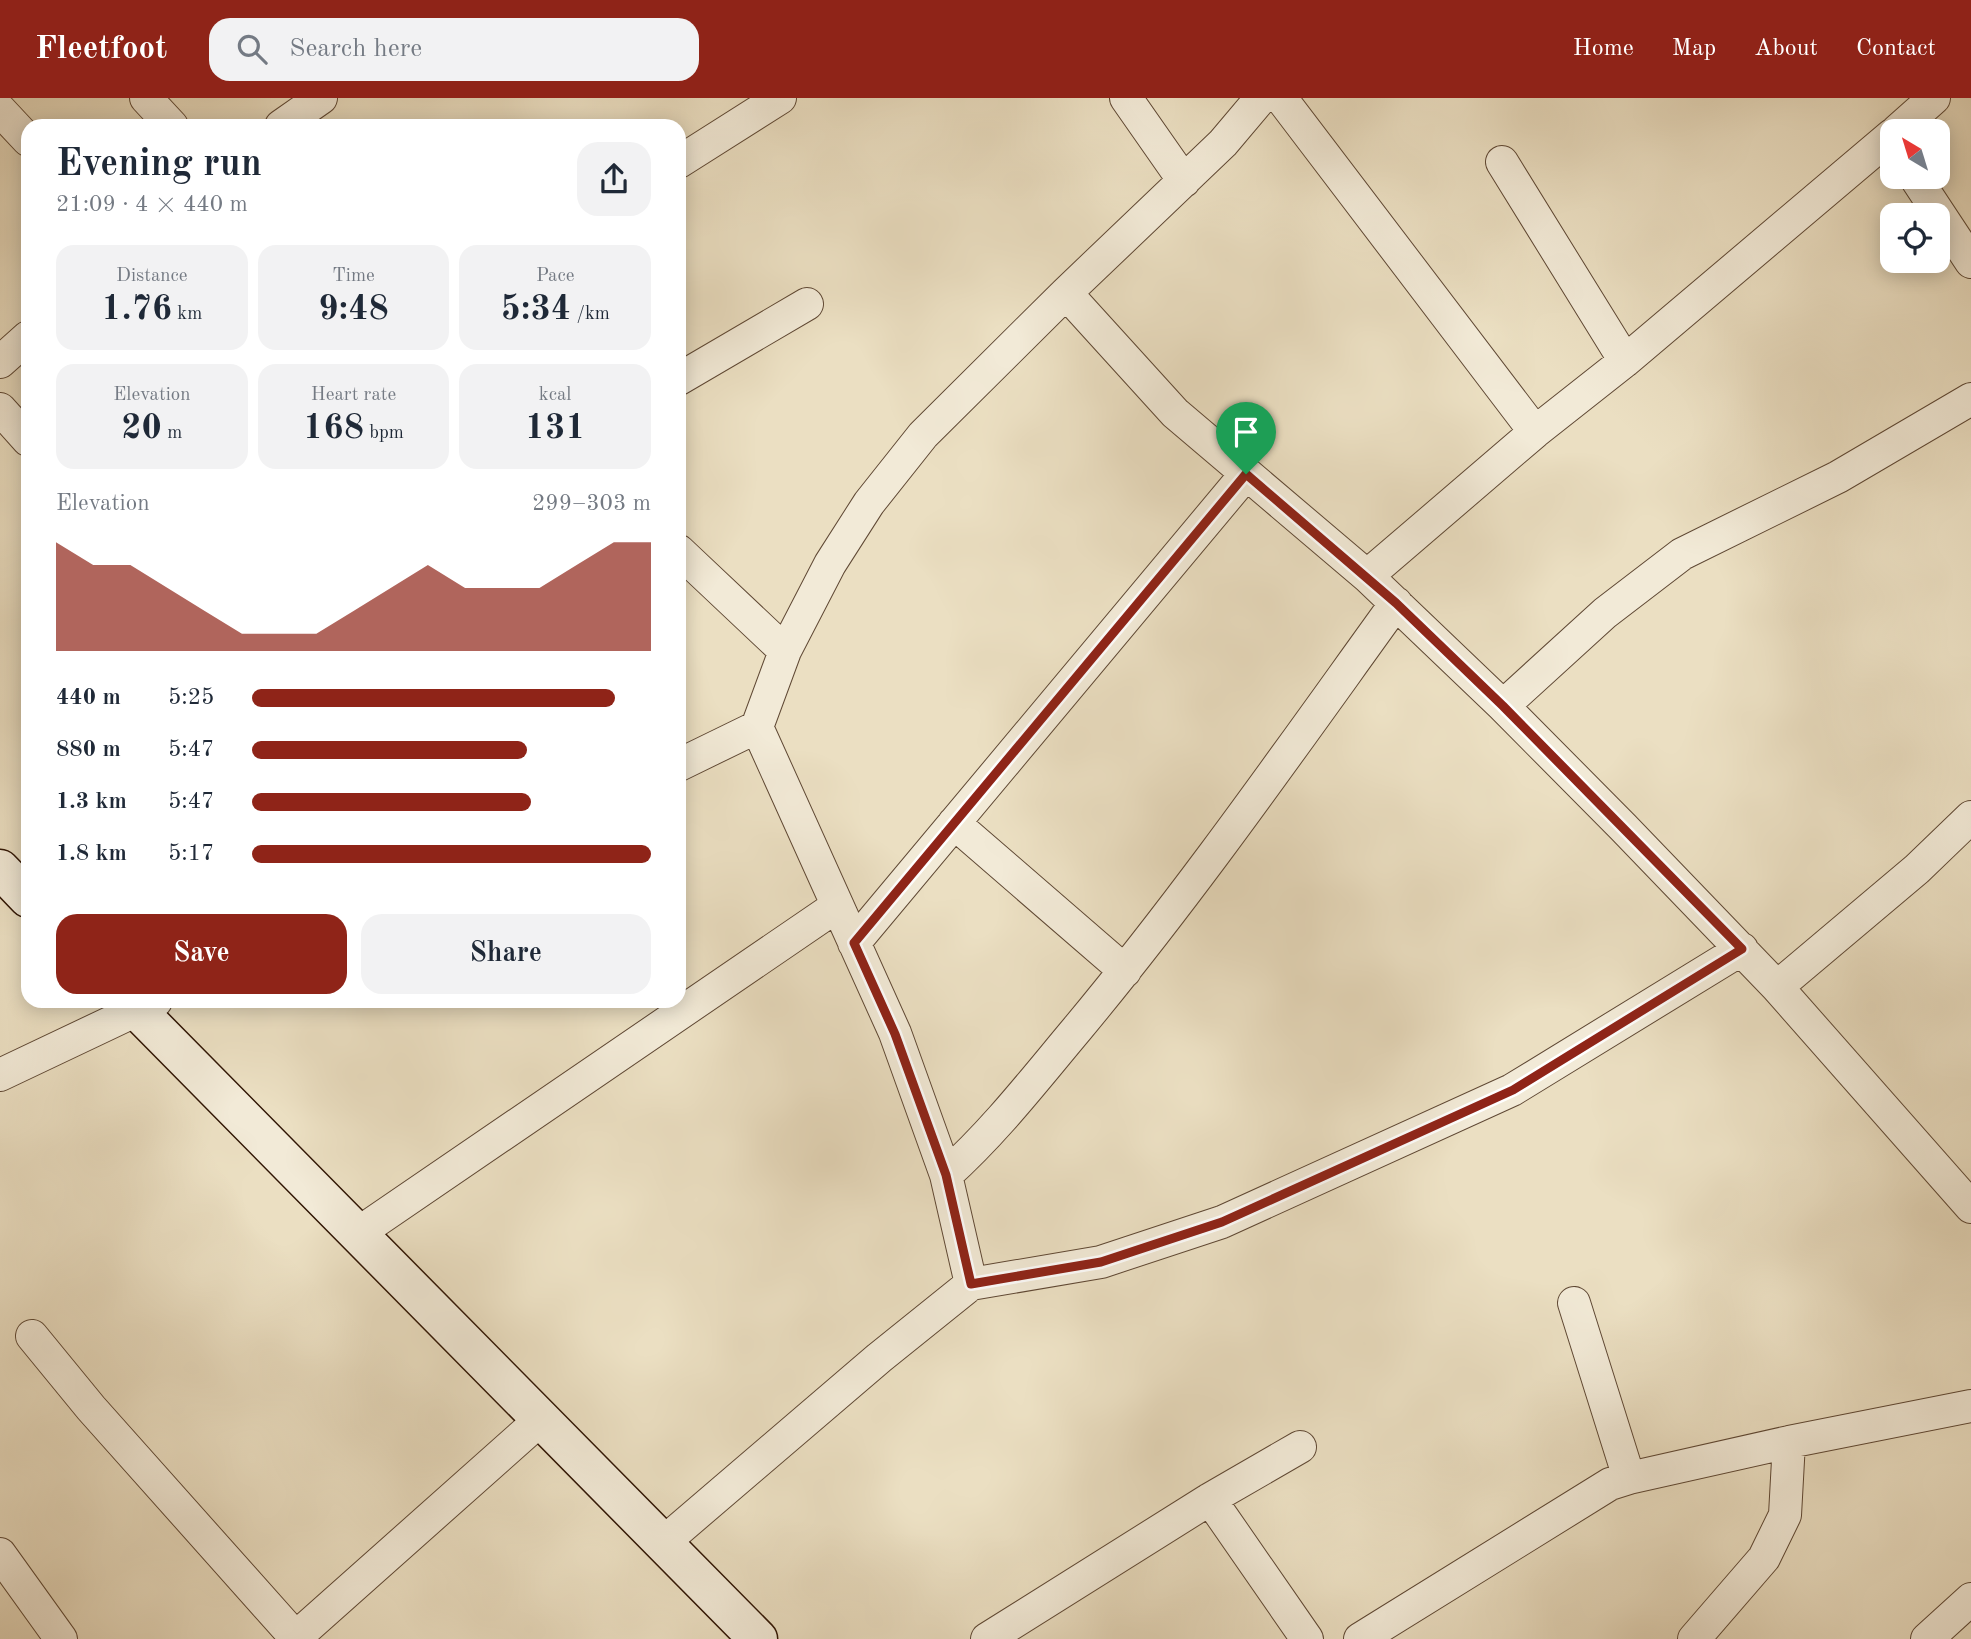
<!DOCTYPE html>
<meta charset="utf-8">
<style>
:root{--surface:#fff;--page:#f2f2f3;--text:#1f2937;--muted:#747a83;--accent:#8f2418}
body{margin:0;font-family:"Old Standard TT",serif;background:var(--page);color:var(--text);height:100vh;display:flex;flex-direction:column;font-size:26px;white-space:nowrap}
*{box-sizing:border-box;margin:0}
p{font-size:23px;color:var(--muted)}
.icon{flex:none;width:38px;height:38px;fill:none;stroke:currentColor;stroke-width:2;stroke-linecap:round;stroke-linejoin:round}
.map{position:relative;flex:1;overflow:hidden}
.drawer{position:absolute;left:21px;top:21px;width:665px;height:889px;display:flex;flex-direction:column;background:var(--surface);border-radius:21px;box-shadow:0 4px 18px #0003}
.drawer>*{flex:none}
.needle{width:46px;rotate:322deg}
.fabs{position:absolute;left:1880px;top:21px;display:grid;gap:14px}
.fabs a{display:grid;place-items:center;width:70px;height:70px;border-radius:14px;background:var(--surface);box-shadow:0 4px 18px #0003;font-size:35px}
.pin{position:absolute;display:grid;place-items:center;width:60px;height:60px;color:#fff;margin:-72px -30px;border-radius:50% 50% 50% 0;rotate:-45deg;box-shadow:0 0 7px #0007}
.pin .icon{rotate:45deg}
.round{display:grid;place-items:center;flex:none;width:74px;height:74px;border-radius:21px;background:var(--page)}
.head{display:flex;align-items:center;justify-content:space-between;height:119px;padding:0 35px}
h1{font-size:38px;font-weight:700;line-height:52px}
.stats{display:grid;grid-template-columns:repeat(3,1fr);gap:10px;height:119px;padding:7px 35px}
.stats div{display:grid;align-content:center;border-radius:18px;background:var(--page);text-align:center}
.stats b{font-size:35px;font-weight:700}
.stats small{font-size:19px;font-weight:400}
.stats p{font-size:19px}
.chart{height:196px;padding:14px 35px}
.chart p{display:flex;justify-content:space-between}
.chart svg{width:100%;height:126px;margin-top:7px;fill:var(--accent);opacity:.7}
.primary-button{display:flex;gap:14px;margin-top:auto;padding:14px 35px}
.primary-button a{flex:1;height:80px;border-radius:21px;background:var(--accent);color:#fff;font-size:28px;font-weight:700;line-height:80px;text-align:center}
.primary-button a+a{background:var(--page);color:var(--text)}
ul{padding:0 35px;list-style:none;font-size:23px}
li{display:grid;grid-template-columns:112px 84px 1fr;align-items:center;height:52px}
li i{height:18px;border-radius:9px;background:var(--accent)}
header{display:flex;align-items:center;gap:42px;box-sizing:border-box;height:98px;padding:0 35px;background:var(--accent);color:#fff}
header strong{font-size:33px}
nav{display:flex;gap:38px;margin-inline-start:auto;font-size:24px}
.search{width:490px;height:63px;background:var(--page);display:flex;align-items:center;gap:18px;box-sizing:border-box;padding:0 24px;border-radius:21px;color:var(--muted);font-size:26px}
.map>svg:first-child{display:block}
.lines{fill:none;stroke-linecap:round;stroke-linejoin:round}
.street-casing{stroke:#5f4834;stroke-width:34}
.secondary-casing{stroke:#301504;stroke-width:41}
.street{stroke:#f2ead7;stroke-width:32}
.secondary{stroke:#f2ead7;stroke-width:38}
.route-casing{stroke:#fff;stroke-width:14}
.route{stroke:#8f2418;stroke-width:9}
</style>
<header>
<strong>Fleetfoot</strong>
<div class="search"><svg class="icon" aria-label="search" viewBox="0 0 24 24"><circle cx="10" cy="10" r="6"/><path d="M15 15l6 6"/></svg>Search here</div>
<nav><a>Home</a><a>Map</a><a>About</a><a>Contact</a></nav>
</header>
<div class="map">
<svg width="1971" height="1541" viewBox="0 0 1971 1541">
<rect width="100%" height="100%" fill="#ebdfc2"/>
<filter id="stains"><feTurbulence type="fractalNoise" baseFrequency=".00286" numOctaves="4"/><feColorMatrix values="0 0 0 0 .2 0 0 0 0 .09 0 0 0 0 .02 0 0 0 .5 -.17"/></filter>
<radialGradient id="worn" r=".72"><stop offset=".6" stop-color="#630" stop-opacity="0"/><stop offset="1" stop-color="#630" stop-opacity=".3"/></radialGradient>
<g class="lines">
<!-- street casing -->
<g class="street-casing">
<path id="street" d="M146 0 172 28
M1126 0 1184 83
M1281 0 1535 334
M0 12 28 42
M281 28 321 0
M1897 33 1934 0
M679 64 780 0
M1502 64 1625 263
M1915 79 1971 164
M1066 195 1175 315 1367 478 1503 608 1623 729 1777 889 1971 1109
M0 264 28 239
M679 281 807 206
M0 311 28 342
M679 453 785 553
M1367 478 1535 334 1625 263 1892 37
M1503 608 1605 515 1682 456 1838 379 1971 301
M679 667 757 629
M954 725 1125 873
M854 845 1246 376
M1777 889 1917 771 1971 719
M0 977 156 903
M946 1077 895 935 757 629 785 553 830 466 869 405 923 337 1066 195 1223 45 1261 0
M357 1136 837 808
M971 1186 1101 1164 1222 1124 1512 992 1742 851
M1574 1205 1629 1380
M32 1238 91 1310 296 1540
M1210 1401 1307 1541
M664 1444 879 1260 971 1186 946 1077C995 1033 1035 981 1077 931 1191 794 1292 649 1396 505
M0 1456 61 1541
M294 1541 540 1322
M987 1541 1210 1401 1300 1349
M1360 1541 1610 1386 1629 1380 1789 1344 1971 1308
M1694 1541 1764 1460 1785 1417 1789 1344
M1927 1541 1971 1501"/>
</g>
<!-- secondary casing -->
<g class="secondary-casing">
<path id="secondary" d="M0 771 28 800
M128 903 758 1541"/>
</g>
<!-- street -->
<use href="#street" class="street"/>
<!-- secondary -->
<use href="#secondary" class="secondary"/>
</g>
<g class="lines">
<!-- route casing -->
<g class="route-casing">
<path id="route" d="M1246 376 1396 505 1503 608 1742 851 1513 992 1222 1124 1101 1164 971 1186 946 1077 895 936 854 845Z"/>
</g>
<!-- route -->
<use href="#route" class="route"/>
</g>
<rect width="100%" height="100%" filter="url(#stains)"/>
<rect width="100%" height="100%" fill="url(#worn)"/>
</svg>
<div class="fabs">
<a><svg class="needle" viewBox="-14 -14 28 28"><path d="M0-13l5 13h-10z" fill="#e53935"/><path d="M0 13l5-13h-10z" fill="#747a83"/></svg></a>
<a><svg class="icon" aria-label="locate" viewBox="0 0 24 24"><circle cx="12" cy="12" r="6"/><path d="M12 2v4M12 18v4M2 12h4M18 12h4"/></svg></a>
</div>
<div class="pin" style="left:1246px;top:376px;background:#1e9e55"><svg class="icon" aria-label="arrive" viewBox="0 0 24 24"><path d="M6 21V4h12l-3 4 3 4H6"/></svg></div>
<section class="drawer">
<div class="head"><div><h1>Evening run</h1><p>21:09 · 4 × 440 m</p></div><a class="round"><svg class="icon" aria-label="share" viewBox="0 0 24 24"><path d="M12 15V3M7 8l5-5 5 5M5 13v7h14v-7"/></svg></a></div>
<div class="stats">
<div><p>Distance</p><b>1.76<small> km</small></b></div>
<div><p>Time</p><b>9:48</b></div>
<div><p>Pace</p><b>5:34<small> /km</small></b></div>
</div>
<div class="stats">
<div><p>Elevation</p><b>20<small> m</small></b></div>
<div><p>Heart rate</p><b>168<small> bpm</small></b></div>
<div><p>kcal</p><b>131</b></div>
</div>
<div class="chart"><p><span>Elevation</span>299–303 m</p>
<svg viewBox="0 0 160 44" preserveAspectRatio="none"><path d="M0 44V6L10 14L20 14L30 22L40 30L50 38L60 38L70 38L80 30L90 22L100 14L110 22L120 22L130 22L140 14L150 6L160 6V44z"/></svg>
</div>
<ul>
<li><b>440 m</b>5:25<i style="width:91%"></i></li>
<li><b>880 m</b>5:47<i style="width:69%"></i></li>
<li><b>1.3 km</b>5:47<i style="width:70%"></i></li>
<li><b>1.8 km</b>5:17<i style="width:100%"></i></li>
</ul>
<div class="primary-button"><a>Save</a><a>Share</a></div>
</section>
</div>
